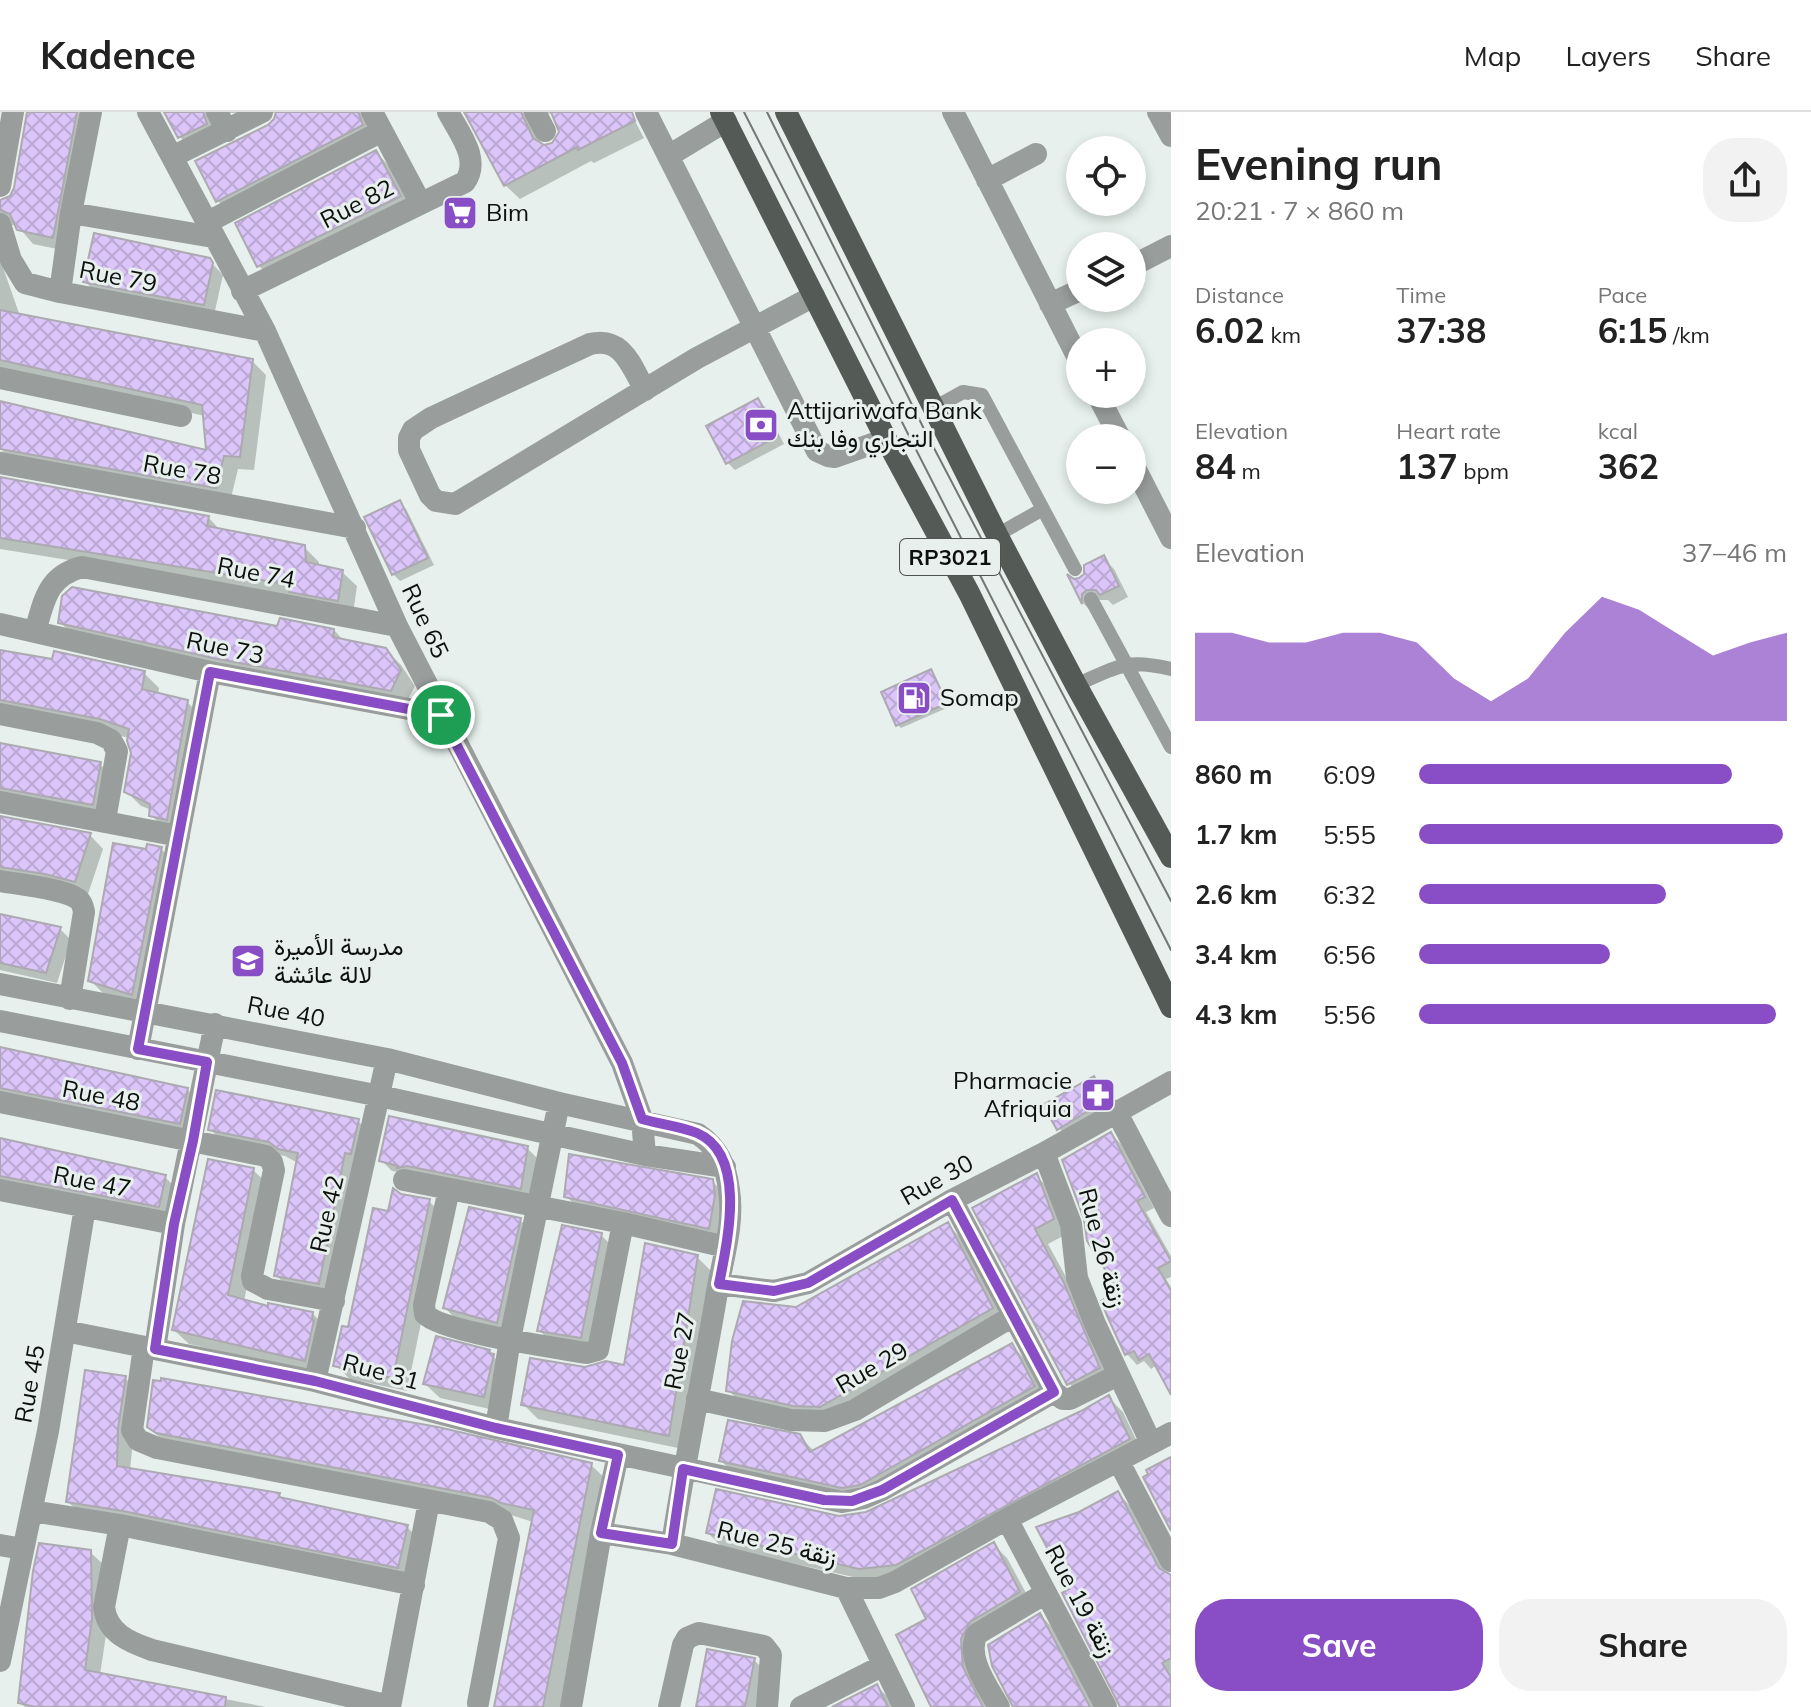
<!DOCTYPE html>
<meta charset="utf-8">
<style>
:root{--surface:#fff;--page:#f2f2f2;--text:#222;--muted:#767676;--line:#e0e0e0;--accent:#894ec5}
body{margin:0;font-family:Mulish,Vazirmatn,sans-serif;background:var(--page);color:var(--text);height:100vh;display:flex;flex-direction:column;font-size:30px;white-space:nowrap}
*{box-sizing:border-box;margin:0}
p{font-size:26px;color:var(--muted)}
.icon{flex:none;width:44px;height:44px;fill:none;stroke:currentColor;stroke-width:2;stroke-linecap:round;stroke-linejoin:round}
.map{position:relative;flex:1;overflow:hidden}
.sheet{display:flex;flex-direction:column;background:var(--surface);width:640px}
.sheet>*{flex:none}
.tools{position:absolute;left:1066px;top:24px;display:grid;gap:16px}
.tools a{display:grid;place-items:center;width:80px;height:80px;border-radius:50%;background:var(--surface);box-shadow:0 4px 12px #0003;font-size:40px}
.pin{position:absolute;display:grid;place-items:center;width:68px;height:68px;color:#fff;margin:-34px;border:4px solid #fff;border-radius:50%;box-shadow:0 2px 8px #0007}
.round{display:grid;place-items:center;flex:none;width:84px;height:84px;border-radius:32px;background:var(--page)}
.summary{display:flex;align-items:center;justify-content:space-between;height:136px;padding:0 24px}
h1{font-size:44px;font-weight:700;line-height:60px}
.metrics{display:grid;grid-template-columns:repeat(3,1fr);gap:12px;height:136px;padding:8px 24px}
.metrics div{display:grid;align-content:center}
.metrics b{font-size:34px;font-weight:700}
.metrics small{font-size:22px;font-weight:400}
.metrics p{font-size:22px}
.chart{height:224px;padding:16px 24px}
.chart p{display:flex;justify-content:space-between}
.chart svg{width:100%;height:144px;margin-top:8px;fill:var(--accent);opacity:.7}
.cta{display:flex;gap:16px;margin-top:auto;padding:16px 24px}
.cta a{flex:1;height:92px;border-radius:32px;background:var(--accent);color:#fff;font-size:32px;font-weight:700;line-height:92px;text-align:center}
.cta a+a{background:var(--page);color:var(--text)}
ul{padding:0 24px;list-style:none;font-size:26px}
li{display:grid;grid-template-columns:128px 96px 1fr;align-items:center;height:60px}
li i{height:20px;border-radius:10px;background:var(--accent)}
header{display:flex;align-items:center;gap:48px;box-sizing:border-box;height:112px;padding:0 40px;background:var(--surface);border-bottom:2px solid var(--line)}
header strong{font-size:38px}
nav{display:flex;gap:44px;margin-inline-start:auto;font-size:28px}
main{display:flex;flex:1;min-height:0}
.map>svg:first-child{display:block}
.shadow{fill:#0003;fill-rule:evenodd}
.building{fill:url(#building-cross-hatch);stroke:#aca9b1;stroke-width:2}
.lines{fill:none;stroke-linecap:round;stroke-linejoin:round}
.service{stroke:#999d9b;stroke-width:14}
.minor{stroke:#999d9b;stroke-width:22}
.primary{stroke:#545b57;stroke-width:22}
.tram{stroke:#717775;stroke-width:2}
.route-casing{stroke:#fff;stroke-width:16}
.route{stroke:#894ec5;stroke-width:10}
.labels{text-anchor:middle;stroke-width:6;stroke-linejoin:round;paint-order:stroke}
.shield{fill:#e7f0ec;stroke:#4e5351;stroke-width:2}
.shield-label{font-size:22px;font-weight:bold;fill:#0d100f}
.street-label{font-size:24px;fill:#0d100f;stroke:#e7f0ec}
.poi-label{font-size:24px;fill:#0d100f;stroke:#e7f0ec;text-anchor:start}
</style>
<header>
<strong>Kadence</strong>
<nav><a>Map</a><a>Layers</a><a>Share</a></nav>
</header>
<main>
<div class="map">
<svg width="1171" height="1595" viewBox="0 0 1171 1595">
<defs>
<pattern id="building-cross-hatch" width="8" height="8" patternUnits="userSpaceOnUse" patternTransform="scale(2)"><rect width="8" height="8" fill="#dbc5f9"/><path d="M0 0l8 8M0 8l8-8" fill="none" stroke="#bba8d4"/></pattern>
</defs>
<rect width="100%" height="100%" fill="#e7f0ec"/>
<!-- shadow -->
<path class="shadow" d="M29 0H95L67 139 33 132 16 112 4 116 0 126V89H6L15 78Z
M166 0H276L248 12 237 1H226L194 39 180 25Z
M279 0H366L373 12 232 103 218 89Z
M466 0H630L644 26 594 51 591 49 520 87 505 73ZM544 1 553 2 560 13 558 28 545 35 536 23Z
M376 40 390 55 414 99 273 168 259 154Z
M0 147 20 204 252 249 266 263 254 358 238 357 230 390 0 346V340L13 337 0 336V291L209 340 205 304 0 258Z
M209 148 223 163 214 203 96 180 85 170Z
M758 288 765 295 784 332 735 358 728 351Z
M0 367 208 405 221 419 304 435 319 450V455L342 460 357 474 353 502 297 485 0 437Z
M399 390 406 397 434 453 400 469 393 462Z
M1103 446 1114 457 1128 485 1113 493 1108 488H1098L1092 500 1083 491 1072 468H1080Z
M60 510 334 518 345 530 386 538 401 553 415 574 405 593 75 525Z
M0 540 144 561 159 576 158 583 187 590 202 605 181 721 166 718 151 703 152 698 141 694 126 679 133 641 130 626 0 598Z
M931 559 949 595 901 616 898 613Z
M0 633 100 652 113 666 106 706 0 699Z
M0 706 90 723 103 737 88 782 0 768Z
M161 737 176 751 146 896 105 883 90 868 148 739Z
M0 804 60 817 71 828 57 871 0 858Z
M0 937 187 977 201 992 194 1026 0 991Z
M1094 967 1113 994 1066 1023 1059 1016Z
M358 1009 373 1024 333 1185 290 1178 276 1163 298 1051 285 1044 224 1032 210 1017Z
M1111 1022 1121 1032 1154 1096 1146 1100 1171 1144V1165L1166 1167 1171 1175V1279L1157 1253 1151 1257 1144 1249 1137 1253 1127 1242 1104 1190 1121 1178Z
M0 1028 165 1065 180 1080 173 1108 0 1082Z
M527 1036 538 1047 531 1086 392 1059 381 1048Z
M253 1058 268 1072 244 1189 269 1196 312 1201 327 1216 319 1263 189 1232 174 1218Z
M1036 1064 1051 1078 1067 1122 1048 1132 1078 1187 1114 1271 1083 1286 1069 1271 975 1097Z
M712 1069 723 1080 719 1126 577 1095 566 1084Z
M400 1084 429 1089 443 1104 407 1279 350 1267 335 1253 389 1101Z
M520 1108 531 1119 507 1221 456 1207 445 1196Z
M948 1113 962 1127 1006 1210 835 1309 743 1293 728 1278 796 1197Z
M601 1123 612 1134 591 1236 550 1229 539 1218Z
M697 1145 711 1159 683 1337 538 1307 523 1292 585 1257 626 1255Z
M1012 1234 1026 1248 1048 1289 875 1386 736 1363 721 1349 799 1324 815 1340Z
M489 1240 507 1258 499 1299 440 1286 425 1272Z
M125 1266 138 1279 130 1358 279 1383 284 1388 407 1415 420 1428 412 1468 82 1403 68 1390Z
M1109 1286 1123 1300 1143 1342 875 1470 722 1435 708 1421 867 1402 1082 1301Z
M150 1316 591 1353 609 1370 563 1595H496L533 1410 511 1403 168 1334Z
M1118 1381 1131 1395 1167 1463H1171V1595H1120L1071 1478 1080 1402Z
M994 1433 1007 1446 1033 1494 977 1531 987 1595H934L929 1508Z
M90 1440 105 1454 106 1523 100 1563 266 1595H25L20 1591Z
M1040 1503 1054 1517 1095 1595H1015Z
M754 1548 765 1559 758 1595H698Z
M877 1575 888 1585 892 1595H836Z"/>
<!-- building -->
<path class="building" d="M27 0H77L53 126 17 118 10 102 0 98V88L10 84 14 76Z
M164 0H203L207 12 178 26Z
M276 0H358L363 13 216 90 195 49 268 13 274 7Z
M464 0H521L533 26 544 33 552 31 559 20 551 0H632L635 9 578 38 577 35 504 74Z
M376 38 401 84 257 155 235 111Z
M94 121 210 146 213 151 204 193 83 170Z
M0 198 253 247 240 345 224 344 216 376 0 337V289L206 338 202 293 0 248Z
M758 286 778 324 726 352 706 314Z
M0 365 209 404 207 414 305 433 306 450 343 458 338 489 289 480 292 473 0 426Z
M400 388 428 446 392 463 364 405Z
M1104 443 1119 474 1100 483 1096 478H1087L1082 482V492L1067 462 1074 467 1079 466 1084 462V453Z
M72 475 277 514 280 506 334 517 333 525 386 536 401 558 391 579 213 546 58 511 62 484Z
M0 538 52 547 54 539 145 559 142 577 188 588 167 708 149 704 150 692 124 680 131 641 127 629 129 617 100 607 0 588Z
M931 557 947 591 896 614 881 580Z
M0 631 101 650 93 693 0 676Z
M0 704 91 721 75 770 45 762 0 755Z
M113 731 146 737 147 732 162 735 132 883 88 869Z
M0 802 61 815 46 861 0 851Z
M0 935 188 976 180 1012 0 976Z
M1094 964 1107 987 1057 1018 1043 993Z
M216 978 359 1007 351 1042 345 1041 319 1172 274 1164 298 1041 278 1037 269 1030 208 1018Z
M389 1004 528 1034 521 1077 407 1054 397 1056 398 1054 379 1049Z
M1111 1020 1145 1085 1137 1089 1171 1149 1158 1156 1171 1179V1283L1149 1242 1139 1248 1134 1239 1125 1243 1108 1206 1101 1189 1118 1178 1087 1129 1084 1107 1062 1048Z
M0 1026 166 1063 159 1095 0 1064Z
M569 1042 713 1067 715 1083 709 1117 564 1085Z
M208 1047 254 1056 228 1183 268 1194V1191L313 1200 312 1207 314 1208 305 1249 172 1218Z
M1037 1061 1054 1107 1035 1117 1064 1171 1100 1256 1067 1273 972 1096Z
M393 1076 401 1082 430 1087 393 1266 333 1254 342 1214 348 1215 373 1096 388 1099Z
M469 1095 521 1106 497 1211 443 1196Z
M948 1110 993 1196 820 1295 793 1294 726 1279 732 1229 743 1189 796 1195Z
M562 1113 602 1121 581 1226 537 1219Z
M645 1131 698 1143 669 1324 521 1293 530 1246 585 1255 606 1249 624 1253Z
M436 1224 490 1238 489 1241 494 1242 484 1285 423 1272Z
M1012 1231 1035 1274 860 1373 842 1376 719 1349 728 1308 800 1322 810 1340Z
M85 1258 126 1264 118 1316 117 1354 280 1381 279 1385 408 1413 398 1456 123 1399 66 1390Z
M161 1266 438 1315 592 1351 543 1595H494L534 1398 501 1391 492 1386 156 1321 147 1315 153 1268 161 1269Z
M1109 1283 1130 1327 896 1453 859 1457 706 1421 716 1377 839 1404 866 1400 1081 1299Z
M1171 1345V1419L1143 1365 1148 1362 1146 1358Z
M1118 1379 1159 1456 1171 1463V1546L1162 1551 1171 1565V1595H1120L1062 1481 1069 1477 1036 1415 1079 1400Z
M994 1430 1020 1480 970 1510 961 1527 963 1555 983 1595H931L896 1523 926 1507 911 1477Z
M39 1431 91 1438 92 1507 85 1558 226 1585 225 1595H36L18 1591 33 1459Z
M1040 1501 1090 1595H1013L992 1554 988 1533Z
M707 1537 755 1546 745 1595H696Z
M877 1572 888 1595H832Z"/>
<g class="lines">
<!-- service -->
<path class="service" d="M934 296 963 280 982 283 1075 457
M997 423 1043 397
M1091 487 1171 635
M1076 573C1117 555 1125 546 1171 557"/>
<!-- minor -->
<path class="minor" d="M148 0 265 219 397 514 622 951 642 1007 645 1043
M217 0 227 19
M372 0 420 90
M535 0 545 19
M646 0 817 339 828 344 835 345 886 327
M953 0 1080 250
M1158 0 1171 24
M670 43 726 9
M172 45 262 0
M987 68 1036 42
M0 74 13 0
M71 101 213 125
M206 111 382 19
M0 112 11 148 25 171 60 180 265 219
M1132 154 1171 134
M242 179 465 70C481 47 459 21 448 0
M60 180 71 101 91 0
M1050 192 1080 178
M0 266 181 304
M645 278C631 254 623 224 590 232L431 306 413 318 409 326V338L430 383 436 389 455 392 697 246 814 184
M1097 282 1120 326
M1132 350 1171 426
M0 351 355 416
M0 512 210 560 441 603
M35 520C44 489 47 464 82 455L397 514
M0 602 97 621 111 628 117 639 105 708
M0 690 179 724
M0 769C18 772 67 777 79 788 83 792 83 795 84 800L70 887
M0 872 387 947 559 991 698 1022C718 1036 726 1053 729 1078 734 1110 724 1143 718 1174 704 1260 685 1346 672 1432
M0 909 380 984 645 1043 725 1055
M138 937 210 560
M0 990 266 1044 272 1050 274 1058 252 1164 253 1169 268 1177 334 1189
M1116 999 1171 1104
M1044 1041 1071 1112 1077 1166 1095 1212 1151 1331
M404 1068 623 1111 726 1135
M449 1077 424 1193 425 1202C441 1220 558 1236 587 1241L598 1238 623 1111
M0 1078 174 1112
M952 1088 1054 1280 1063 1287H1070L1118 1263
M719 1172 774 1179 808 1171 952 1088 1044 1041 1171 970
M65 1219 315 1269 496 1316 842 1390 864 1386 882 1378 1054 1280
M144 1235 132 1318 138 1328 157 1336 489 1400 502 1408 509 1426 478 1591
M155 1237 174 1112 215 912
M315 1269 387 947
M697 1287 791 1308 825 1309 855 1298 1013 1204
M496 1316 510 1227 559 991
M1119 1350 1171 1449
M32 1399 120 1413 414 1473
M1007 1407 1106 1595
M120 1413 104 1495C107 1521 129 1530 152 1538L390 1594
M601 1421 672 1432 846 1476H879L895 1470 1007 1407 1171 1321
M0 1433 23 1437
M846 1476 904 1595
M0 1549 48 1319 85 1095
M390 1595 429 1389
M571 1595 601 1421 618 1343
M669 1595 683 1533 687 1526 699 1521 764 1534 771 1543 767 1595
M801 1595 882 1554
M999 1595C988 1575 965 1545 977 1522L1046 1481"/>
<!-- primary -->
<path class="primary" d="M721 0 886 327 969 481 1171 895
M786 0 997 423 1076 573 1171 745"/>
<!-- tram -->
<path class="tram" d="M744 0 1171 838
M767 0 924 317 1171 789"/>
</g>
<g class="lines">
<!-- route casing -->
<g class="route-casing">
<path id="route" d="M210 560 441 603 622 951 642 1007C659 1012 680 1014 697 1021 748 1043 727 1131 719 1172L774 1179 808 1171 952 1088 1054 1280 882 1378 852 1389 824 1388 683 1357 672 1432 601 1421 618 1343 496 1316 315 1269 155 1237 174 1112 193 1029 207 950 138 937Z"/>
</g>
<!-- route -->
<use href="#route" class="route"/>
</g>
<!-- icons -->
<defs>
<g id="supermarket-square" transform="scale(1.8)"><rect x="-9" y="-9" width="18" height="18" rx="4" fill="#894ec5" stroke="#e7f0ec"/><path d="M-6-5.5h2.5l.6 2H6L4.5 2H-2.5L-4.4-4H-6ZM-1.5 3.2a1.3 1.3 0 1 0 .1 0ZM3 3.2a1.3 1.3 0 1 0 .1 0Z" fill="#fff"/></g>
<g id="bank-square" transform="scale(1.8)"><rect x="-9" y="-9" width="18" height="18" rx="4" fill="#894ec5" stroke="#e7f0ec"/><path d="M-6-4H6V4H-6ZM0-2.3a2.3 2.3 0 1 0 0 4.6a2.3 2.3 0 1 0 0-4.6Z" fill="#fff"/></g>
<g id="fuel-square" transform="scale(1.8)"><rect x="-9" y="-9" width="18" height="18" rx="4" fill="#894ec5" stroke="#e7f0ec"/><path d="M-5.5-6h7V0h2V4h1.3V-2.5L3-4.5l.8-.8L6-3V5H2.5V1h-1V6h-7ZM-4.2-4.7v3.2H.2V-4.7Z" fill="#fff"/></g>
<g id="school-square" transform="scale(1.8)"><rect x="-9" y="-9" width="18" height="18" rx="4" fill="#894ec5" stroke="#e7f0ec"/><path d="M0-5L7-2L0 1L-7-2ZM-4 1L0 2.5L4 1V4Q0 6-4 4Z" fill="#fff"/></g>
<g id="pharmacy-square" transform="scale(1.8)"><rect x="-9" y="-9" width="18" height="18" rx="4" fill="#894ec5" stroke="#e7f0ec"/><path d="M-2-6h4v4h4v4h-4v4h-4v-4h-4v-4h4Z" fill="#fff"/></g>
</defs>
<g fill-rule="evenodd">
<use href="#supermarket-square" x="460" y="101"/>
<use href="#bank-square" x="761" y="313"/>
<use href="#fuel-square" x="914" y="586"/>
<use href="#school-square" x="248" y="849"/>
<use href="#pharmacy-square" x="1098" y="983"/>
</g>
<g class="labels">
<!-- shield labels -->
<rect class="shield" x="900" y="427" width="100" height="36" rx="6"/>
<g class="shield-label">
<text x="950" y="453">RP3021</text>
</g>
<!-- street labels -->
<g class="street-label">
<text transform="translate(357 92) rotate(-27)" y="8">Rue 82</text>
<text transform="translate(118 165) rotate(11)" y="8">Rue 79</text>
<text transform="translate(182 358) rotate(10)" y="8">Rue 78</text>
<text transform="translate(256 461) rotate(11)" y="8">Rue 74</text>
<text transform="translate(425 509) rotate(65)" y="8">Rue 65</text>
<text transform="translate(225 536) rotate(12)" y="8">Rue 73</text>
<text transform="translate(286 900) rotate(11)" y="8">Rue 40</text>
<text transform="translate(101 984) rotate(11)" y="8">Rue 48</text>
<text transform="translate(937 1068) rotate(-29)" y="8">Rue 30</text>
<text transform="translate(92 1070) rotate(11)" y="8">Rue 47</text>
<text transform="translate(327 1102) rotate(-77)" y="8">Rue 42</text>
<text transform="translate(1102 1136) rotate(75)" y="8">Rue 26 زنقة</text>
<text transform="translate(680 1239) rotate(-79)" y="8">Rue 27</text>
<text transform="translate(872 1256) rotate(-30)" y="8">Rue 29</text>
<text transform="translate(381 1260) rotate(15)" y="8">Rue 31</text>
<text transform="translate(30 1272) rotate(-80)" y="8">Rue 45</text>
<text transform="translate(777 1432) rotate(14)" y="8">Rue 25 زنقة</text>
<text transform="translate(1080 1489) rotate(62)" y="8">Rue 19 زنقة</text>
</g>
<!-- poi labels -->
<g class="poi-label">
<text x="486" y="109">Bim</text>
<text x="787" y="307">Attijariwafa Bank<tspan x="787" dy="28">التجاري وفا بنك</tspan></text>
<text x="940" y="594">Somap</text>
<text x="274" y="843">مدرسة الأميرة<tspan x="274" dy="28">لالة عائشة</tspan></text>
<text x="1072" y="977" text-anchor="end">Pharmacie<tspan x="1072" dy="28">Afriquia</tspan></text>
</g>
</g>
</svg>
<div class="tools">
<a><svg class="icon" aria-label="locate" viewBox="0 0 24 24"><circle cx="12" cy="12" r="6"/><path d="M12 2v4M12 18v4M2 12h4M18 12h4"/></svg></a>
<a><svg class="icon" aria-label="layers" viewBox="0 0 24 24"><path d="M12 4l9 5-9 5-9-5zM3 14l9 5 9-5"/></svg></a>
<a>+</a>
<a>−</a>
</div>
<div class="pin" style="left:441px;top:603px;background:#1e9e55"><svg class="icon" aria-label="arrive" viewBox="0 0 24 24"><path d="M6 21V4h12l-3 4 3 4H6"/></svg></div>
</div>
<section class="sheet">
<div class="summary"><div><h1>Evening run</h1><p>20:21 · 7 × 860 m</p></div><a class="round"><svg class="icon" aria-label="share" viewBox="0 0 24 24"><path d="M12 15V3M7 8l5-5 5 5M5 13v7h14v-7"/></svg></a></div>
<div class="metrics">
<div><p>Distance</p><b>6.02<small> km</small></b></div>
<div><p>Time</p><b>37:38</b></div>
<div><p>Pace</p><b>6:15<small> /km</small></b></div>
</div>
<div class="metrics">
<div><p>Elevation</p><b>84<small> m</small></b></div>
<div><p>Heart rate</p><b>137<small> bpm</small></b></div>
<div><p>kcal</p><b>362</b></div>
</div>
<div class="chart"><p><span>Elevation</span>37–46 m</p>
<svg viewBox="0 0 160 44" preserveAspectRatio="none"><path d="M0 44V17L10 17L20 20L30 20L40 17L50 17L60 20L70 31L80 38L90 31L100 17L110 6L120 10L130 17L140 24L150 20L160 17V44z"/></svg>
</div>
<ul>
<li><b>860 m</b>6:09<i style="width:85%"></i></li>
<li><b>1.7 km</b>5:55<i style="width:99%"></i></li>
<li><b>2.6 km</b>6:32<i style="width:67%"></i></li>
<li><b>3.4 km</b>6:56<i style="width:52%"></i></li>
<li><b>4.3 km</b>5:56<i style="width:97%"></i></li>
</ul>
<div class="cta"><a>Save</a><a>Share</a></div>
</section>
</main>
